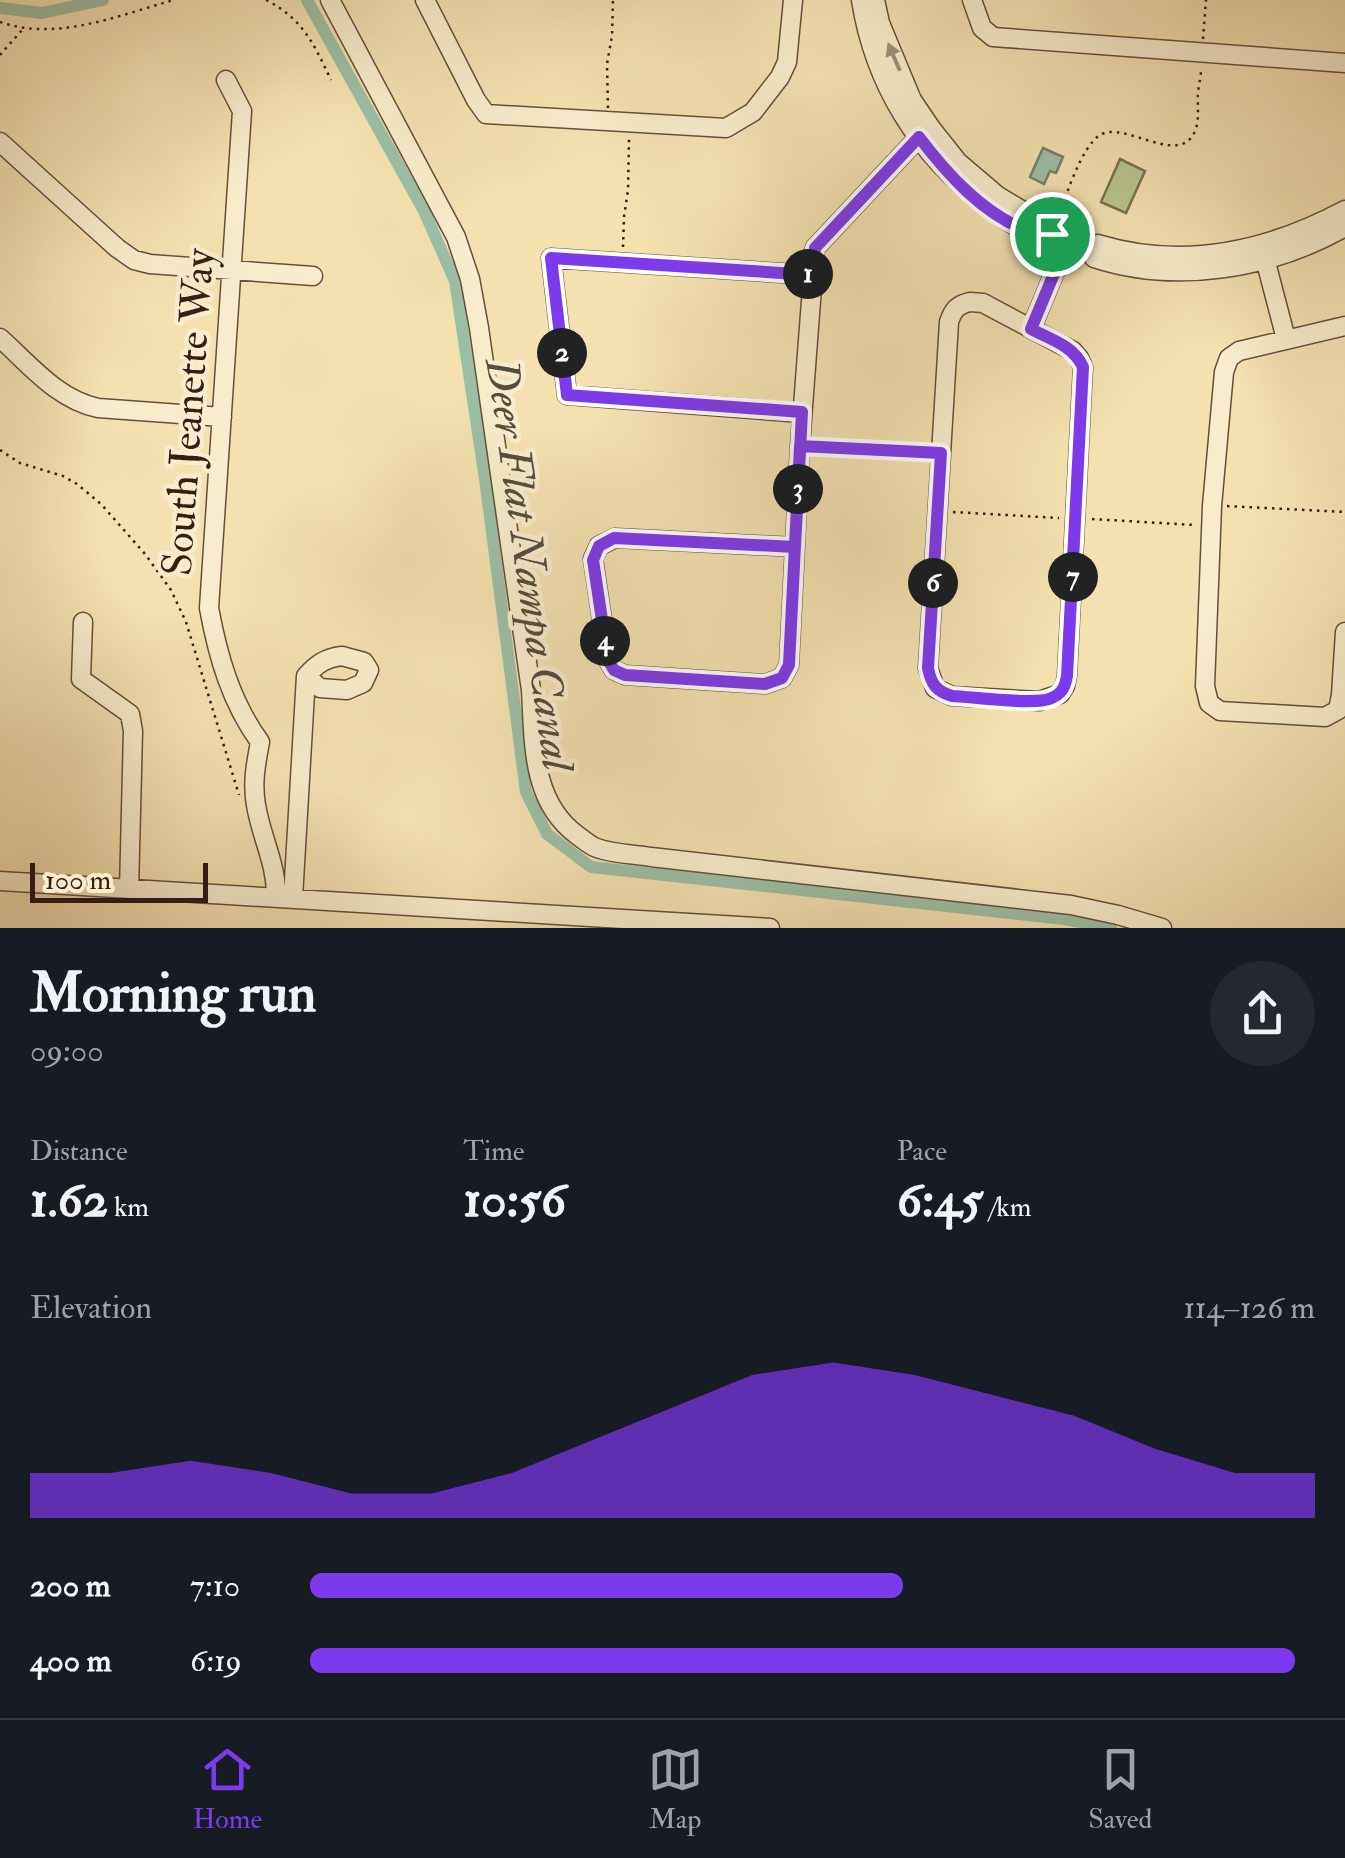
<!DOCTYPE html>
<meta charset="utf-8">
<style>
:root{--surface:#171b24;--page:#242831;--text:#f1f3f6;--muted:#9ea1a6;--line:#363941;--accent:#7c3aed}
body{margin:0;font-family:"IM FELL Double Pica",serif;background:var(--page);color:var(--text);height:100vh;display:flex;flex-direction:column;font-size:38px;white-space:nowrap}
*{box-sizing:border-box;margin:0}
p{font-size:32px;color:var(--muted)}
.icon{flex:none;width:55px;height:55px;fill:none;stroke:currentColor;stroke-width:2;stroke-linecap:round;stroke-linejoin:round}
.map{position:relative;height:928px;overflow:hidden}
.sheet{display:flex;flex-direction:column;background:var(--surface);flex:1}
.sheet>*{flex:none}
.scale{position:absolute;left:30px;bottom:25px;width:178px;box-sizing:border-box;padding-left:10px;border:5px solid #361e15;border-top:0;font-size:28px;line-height:35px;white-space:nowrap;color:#361e15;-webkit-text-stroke:8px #f7eccc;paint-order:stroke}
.pin{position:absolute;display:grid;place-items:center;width:85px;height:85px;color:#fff;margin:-42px;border:5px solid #fff;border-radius:50%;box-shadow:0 2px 10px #0007}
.km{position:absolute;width:50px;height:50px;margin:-25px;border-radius:50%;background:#222;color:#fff;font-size:28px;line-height:50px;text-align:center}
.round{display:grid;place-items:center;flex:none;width:105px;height:105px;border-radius:52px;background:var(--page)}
.summary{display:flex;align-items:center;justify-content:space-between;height:170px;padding:0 30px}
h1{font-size:55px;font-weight:800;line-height:75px}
.stats{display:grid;grid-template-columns:repeat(3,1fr);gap:15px;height:170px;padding:10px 30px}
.stats div{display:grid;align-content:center}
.stats b{font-size:50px;font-weight:800}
.stats small{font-size:28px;font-weight:400}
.stats p{font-size:28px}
.chart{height:280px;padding:20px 30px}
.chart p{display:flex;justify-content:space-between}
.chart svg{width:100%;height:180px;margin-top:10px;fill:var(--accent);opacity:.7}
ul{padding:0 30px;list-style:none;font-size:32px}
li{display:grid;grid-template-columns:160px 120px 1fr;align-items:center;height:75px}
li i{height:25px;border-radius:12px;background:var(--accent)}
.tab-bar{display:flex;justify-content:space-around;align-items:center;height:140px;border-top:2px solid var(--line);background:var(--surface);font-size:28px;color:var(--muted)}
.tab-bar a{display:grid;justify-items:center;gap:5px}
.tab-bar .active{color:var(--accent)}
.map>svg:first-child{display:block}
.green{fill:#b8c38d;stroke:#777051;stroke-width:2.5}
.water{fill:#9dbea6;stroke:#747e6c;stroke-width:2.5}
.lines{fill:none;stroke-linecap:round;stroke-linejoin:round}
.canal{stroke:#9dbea6;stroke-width:12}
.minor-casing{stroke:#654f3c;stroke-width:21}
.path{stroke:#361e15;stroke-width:2.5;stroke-dasharray:2.5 5;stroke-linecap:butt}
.minor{stroke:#f7eccc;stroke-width:18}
.oneway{fill:#a08f7a}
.route-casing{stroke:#fff;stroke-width:20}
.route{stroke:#7c3aed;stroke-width:12}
.labels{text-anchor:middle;stroke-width:9;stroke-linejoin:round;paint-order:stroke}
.street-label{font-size:42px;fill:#361e15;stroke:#f7eccc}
.water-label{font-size:45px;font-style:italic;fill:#554e40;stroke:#f7eccc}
</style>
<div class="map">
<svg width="1345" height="928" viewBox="0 0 1345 928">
<rect width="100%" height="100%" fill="#f3e1b0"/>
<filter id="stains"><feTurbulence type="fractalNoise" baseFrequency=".002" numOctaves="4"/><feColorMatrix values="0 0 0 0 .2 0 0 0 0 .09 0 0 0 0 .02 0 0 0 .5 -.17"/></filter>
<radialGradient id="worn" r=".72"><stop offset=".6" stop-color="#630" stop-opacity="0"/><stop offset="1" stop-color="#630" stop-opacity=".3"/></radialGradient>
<!-- green -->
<path class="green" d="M1120 159 1145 171 1126 213 1101 202Z"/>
<!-- water -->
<path class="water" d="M1043 148 1063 157 1056 173 1050 171 1044 184 1030 177Z"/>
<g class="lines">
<!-- canal -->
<path class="canal" d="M307 0 424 211 455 281 485 479 526 792 547 834 591 867 1064 919 1111 928
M0 8 42 13 103 0"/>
<!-- minor casing -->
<g class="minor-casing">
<path id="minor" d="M330 0 456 237 470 279 479 328 531 690C534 742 531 801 577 835 583 839 590 846 597 848 613 854 634 854 651 857L1071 905 1118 915 1162 928
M425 0 476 100 486 114 726 128 753 112 780 77 787 62 793 0
M861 0C874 83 918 155 986 205 998 214 1018 230 1032 233 1037 234 1042 232 1047 233 1062 235 1077 243 1091 247L1098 244C1184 270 1268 251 1345 210
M875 0 880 23 912 100 931 128 958 162 998 196 1038 220 1046 232
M972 0 982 28 993 37 1345 63
M226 80 242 111 209 608C218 657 231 702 260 742 256 763 252 783 256 805 261 837 277 864 276 898
M0 142 117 248 134 260 150 264 313 276
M1091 247 1094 258C1176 285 1271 269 1345 227
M1263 251 1286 339
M970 302 983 303 1073 351 1079 358 1083 367 1067 676 1065 686 1060 694 1039 701 952 696 935 688 928 668 949 322C953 310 957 305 970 302Z
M1345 326 1239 351 1229 358 1224 372 1212 506 1205 686 1209 703 1220 711 1325 717 1338 710 1341 695 1345 632
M1031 329 1068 240
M0 338C30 365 57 399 98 408L222 417
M802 413 567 395 551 258 813 275
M795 547 615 538 599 546 593 559 608 660 614 670 625 675 765 684 782 678 789 665 800 446 815 248 919 137 931 128
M83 622 81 679 130 714 133 731 129 890
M342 656 364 662 369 670 363 683 347 690 320 688 306 676C317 664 325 658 342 656Z
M0 881 770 928
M293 898 306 676"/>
</g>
<!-- path -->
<path class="path" d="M266 0C303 19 314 44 331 80
M0 22C57 42 119 15 174 0
M1203 39 1206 0
M0 55 23 29
M608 108 607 64 612 36 613 0
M1058 219C1065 198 1081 147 1100 135 1124 120 1180 168 1195 131 1200 119 1197 105 1198 92 1199 84 1201 76 1201 69
M623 247 624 217 628 190 629 138
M817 446 928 453
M0 450 20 463 63 476 77 484 101 504 145 554 171 590 186 622 239 795
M1227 506 1345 512
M953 512 1059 518
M1092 519 1194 525"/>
<!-- minor -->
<use href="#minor" class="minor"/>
</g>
<!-- one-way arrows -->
<defs><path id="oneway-solid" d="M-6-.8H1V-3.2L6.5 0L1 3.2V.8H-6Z" transform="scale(2.5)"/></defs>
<use class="oneway" href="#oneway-solid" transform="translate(894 57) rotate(-113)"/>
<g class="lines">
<!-- route casing -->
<g class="route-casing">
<path id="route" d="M1052 234C1044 233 1035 234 1028 231 983 214 947 174 919 137L815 248 813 275 551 258 567 395 802 412 795 547 614 538 599 546 593 560 608 660 614 670 625 675 765 684 782 678 789 665 800 446 941 453 928 668C931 684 936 691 952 696 973 697 1031 705 1049 699 1061 695 1065 688 1067 676L1083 367C1074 346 1050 339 1031 329L1068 240 1052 234"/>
</g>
<!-- route -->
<use href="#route" class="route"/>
</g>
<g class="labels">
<!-- street labels -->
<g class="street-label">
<text transform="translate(187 412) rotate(-86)" y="15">South Jeanette Way</text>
</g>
<!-- water labels -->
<g class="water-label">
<text transform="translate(531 564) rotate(82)" y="16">Deer Flat Nampa Canal</text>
</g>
</g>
<rect width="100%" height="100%" filter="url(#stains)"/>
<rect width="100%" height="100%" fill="url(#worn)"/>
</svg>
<div class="scale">100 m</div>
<div class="pin" style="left:1052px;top:234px;background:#1e9e55"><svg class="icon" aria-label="arrive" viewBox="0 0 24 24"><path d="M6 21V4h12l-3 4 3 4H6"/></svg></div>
<b class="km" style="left:808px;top:274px">1</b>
<b class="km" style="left:562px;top:353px">2</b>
<b class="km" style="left:798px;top:489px">3</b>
<b class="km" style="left:605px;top:641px">4</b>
<b class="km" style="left:933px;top:583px">6</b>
<b class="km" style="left:1073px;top:577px">7</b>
</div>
<section class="sheet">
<div class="summary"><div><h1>Morning run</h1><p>09:00</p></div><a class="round"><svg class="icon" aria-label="share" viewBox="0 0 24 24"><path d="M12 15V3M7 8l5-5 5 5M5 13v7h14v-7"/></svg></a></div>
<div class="stats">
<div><p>Distance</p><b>1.62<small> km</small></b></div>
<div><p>Time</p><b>10:56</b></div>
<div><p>Pace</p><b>6:45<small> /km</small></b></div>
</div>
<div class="chart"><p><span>Elevation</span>114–126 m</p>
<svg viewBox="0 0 160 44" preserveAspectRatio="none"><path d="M0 44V33L10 33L20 30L30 33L40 38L50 38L60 33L70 25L80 17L90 9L100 6L110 9L120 14L130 19L140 27L150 33L160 33V44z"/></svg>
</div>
<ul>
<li><b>200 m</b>7:10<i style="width:59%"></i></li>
<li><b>400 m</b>6:19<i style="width:98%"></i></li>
</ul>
</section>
<nav class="tab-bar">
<a class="active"><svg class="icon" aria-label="home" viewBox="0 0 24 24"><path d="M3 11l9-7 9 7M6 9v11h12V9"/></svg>Home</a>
<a><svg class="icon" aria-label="map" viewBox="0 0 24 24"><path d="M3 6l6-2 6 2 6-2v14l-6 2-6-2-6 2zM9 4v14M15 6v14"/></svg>Map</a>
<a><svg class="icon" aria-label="saved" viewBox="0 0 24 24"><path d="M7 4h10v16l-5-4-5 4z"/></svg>Saved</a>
</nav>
